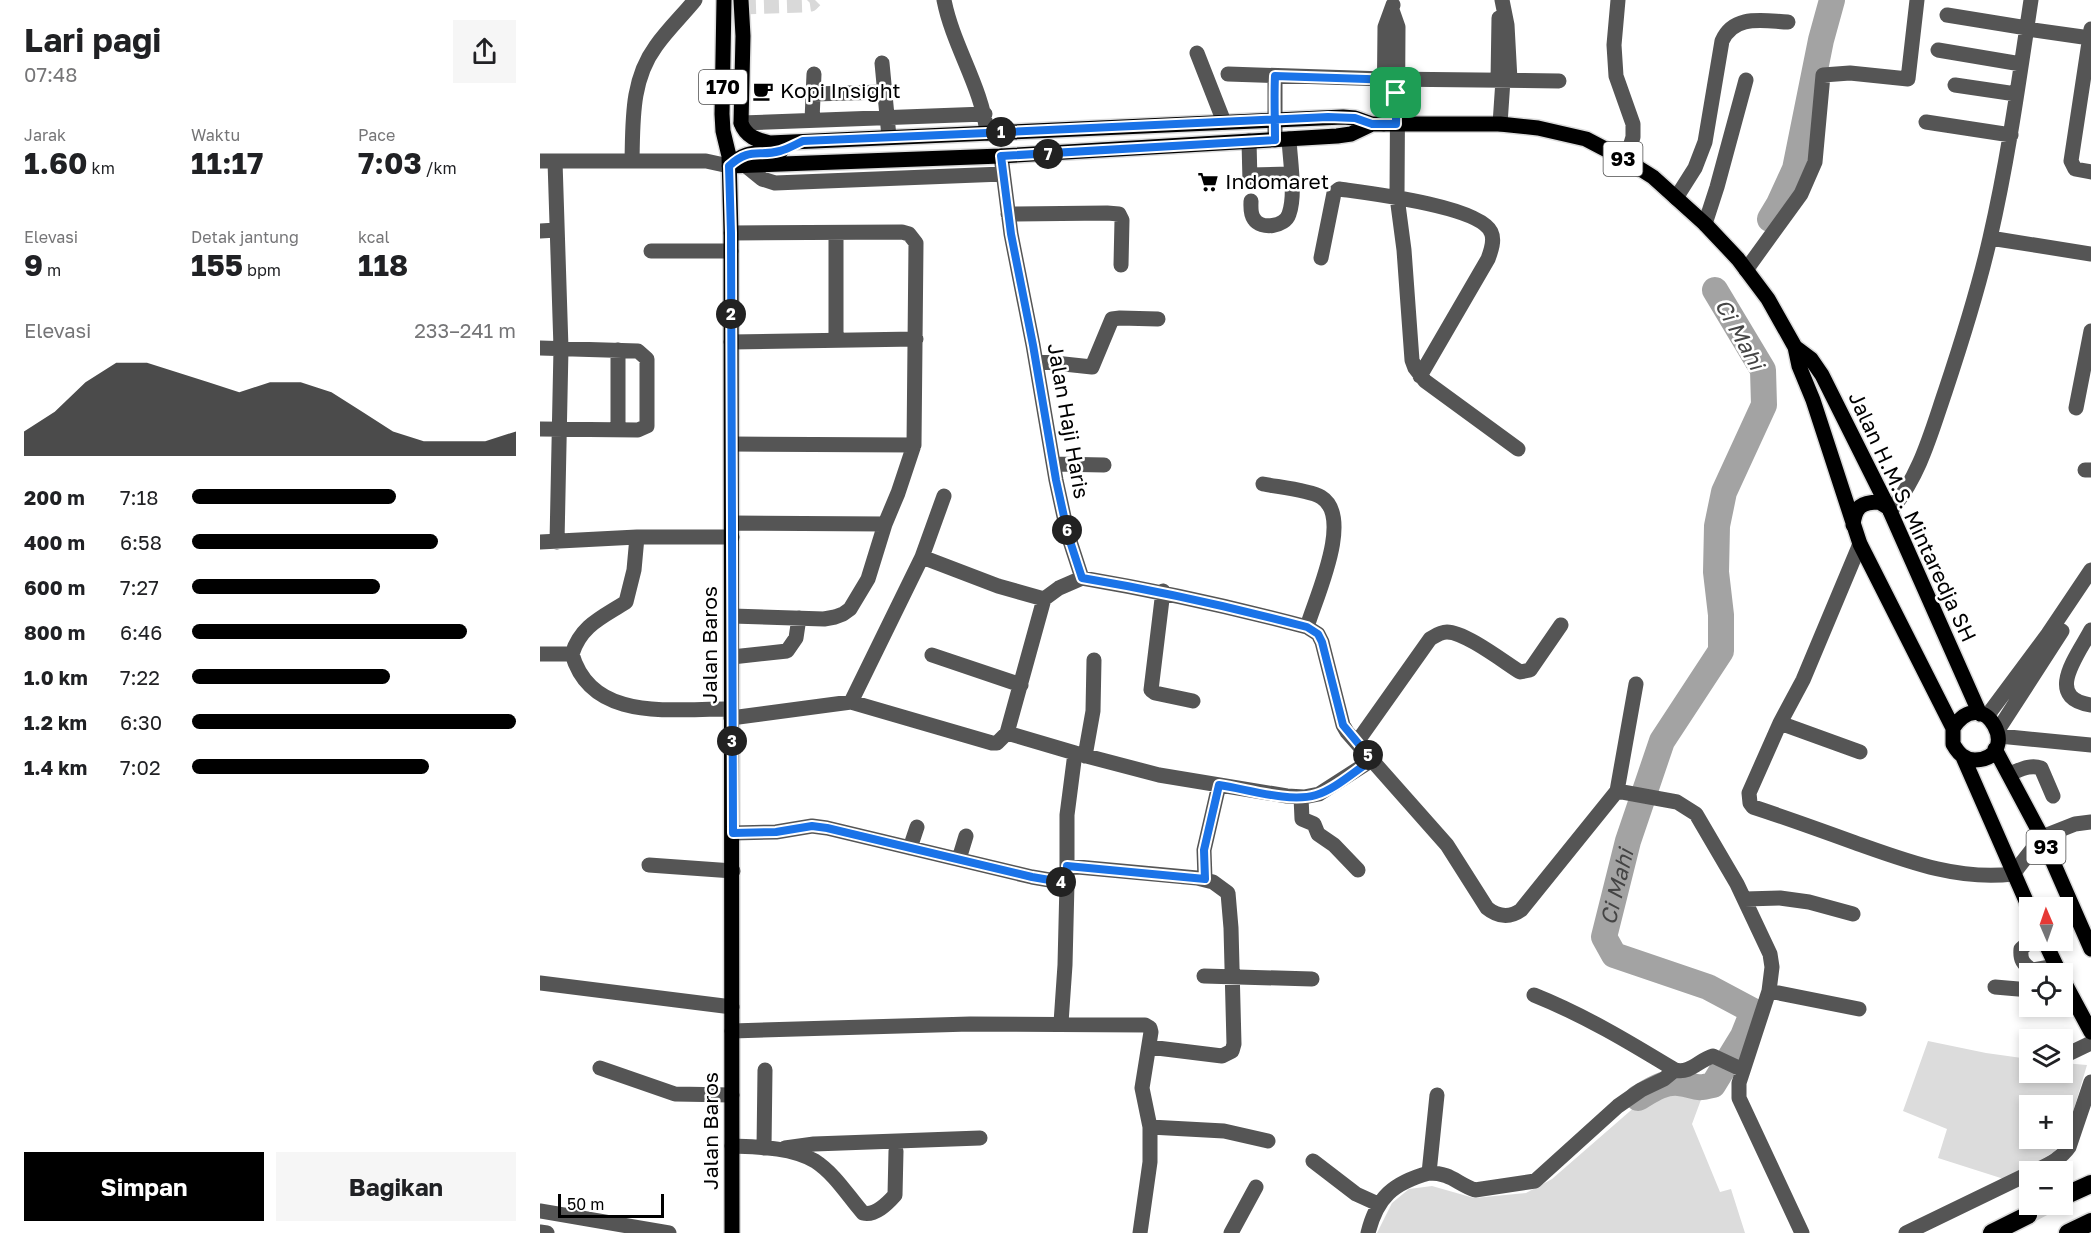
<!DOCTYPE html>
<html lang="id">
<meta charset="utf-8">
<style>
:root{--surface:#fff;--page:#f6f6f6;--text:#202124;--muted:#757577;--accent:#000}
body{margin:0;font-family:"Golos Text",sans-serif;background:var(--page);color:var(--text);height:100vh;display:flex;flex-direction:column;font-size:22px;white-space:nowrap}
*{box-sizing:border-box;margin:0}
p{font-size:20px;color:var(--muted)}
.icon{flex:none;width:33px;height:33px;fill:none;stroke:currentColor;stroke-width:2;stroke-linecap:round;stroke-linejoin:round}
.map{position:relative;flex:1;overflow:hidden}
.drawer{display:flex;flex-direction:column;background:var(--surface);width:540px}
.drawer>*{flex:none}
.needle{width:39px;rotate:358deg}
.fabs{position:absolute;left:1479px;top:897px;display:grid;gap:12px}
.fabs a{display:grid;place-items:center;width:54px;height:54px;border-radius:0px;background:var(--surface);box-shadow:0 3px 9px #0003;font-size:30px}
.scale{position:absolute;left:18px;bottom:15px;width:106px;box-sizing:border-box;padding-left:6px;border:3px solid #000;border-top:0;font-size:16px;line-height:21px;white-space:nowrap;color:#000;-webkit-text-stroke:4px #fff;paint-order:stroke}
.pin{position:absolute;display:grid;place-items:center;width:51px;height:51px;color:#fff;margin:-26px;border-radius:12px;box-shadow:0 3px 9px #0006}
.km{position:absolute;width:30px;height:30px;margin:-15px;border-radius:50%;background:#222;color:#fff;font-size:16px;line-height:30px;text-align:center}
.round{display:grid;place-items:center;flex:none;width:63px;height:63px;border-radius:0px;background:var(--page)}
.headline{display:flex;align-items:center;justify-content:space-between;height:102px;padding:0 24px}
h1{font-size:33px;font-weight:700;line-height:45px}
.metrics{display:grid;grid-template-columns:repeat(3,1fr);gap:9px;height:102px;padding:6px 24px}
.metrics div{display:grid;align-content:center}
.metrics b{font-size:30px;font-weight:700}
.metrics small{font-size:16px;font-weight:400}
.metrics p{font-size:16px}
.chart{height:168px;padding:12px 24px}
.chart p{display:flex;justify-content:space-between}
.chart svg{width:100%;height:108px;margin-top:6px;fill:var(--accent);opacity:.7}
.button{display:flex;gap:12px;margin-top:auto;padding:12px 24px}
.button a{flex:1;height:69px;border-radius:0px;background:var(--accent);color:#fff;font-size:24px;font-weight:700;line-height:69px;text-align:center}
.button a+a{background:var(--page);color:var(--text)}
ul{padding:0 24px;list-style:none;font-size:20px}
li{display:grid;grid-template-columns:96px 72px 1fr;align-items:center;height:45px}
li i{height:15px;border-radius:8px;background:var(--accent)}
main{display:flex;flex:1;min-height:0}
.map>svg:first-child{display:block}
.green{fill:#dcdcdc;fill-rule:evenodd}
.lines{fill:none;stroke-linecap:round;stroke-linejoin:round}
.river{stroke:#a3a3a3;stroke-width:26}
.minor-tunnel{stroke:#d9d9d9;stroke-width:15;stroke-dasharray:15 8;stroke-linecap:butt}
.highway-tunnel{stroke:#d9d9d9;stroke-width:18;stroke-dasharray:18 9;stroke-linecap:butt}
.major-casing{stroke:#dbdbdb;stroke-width:18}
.highway-casing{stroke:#dbdbdb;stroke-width:21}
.minor{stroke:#555;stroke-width:15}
.major{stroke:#000;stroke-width:15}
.highway{stroke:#000;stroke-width:18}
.route-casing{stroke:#fff;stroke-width:12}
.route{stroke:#1a73e8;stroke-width:8}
.labels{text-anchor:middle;stroke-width:5;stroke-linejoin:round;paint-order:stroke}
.shield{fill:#fff;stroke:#4c4c4c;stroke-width:1.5}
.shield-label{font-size:20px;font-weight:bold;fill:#000}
.poi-label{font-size:21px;fill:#000;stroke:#fff;text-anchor:start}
.street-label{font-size:21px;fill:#000;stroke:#fff}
.water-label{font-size:22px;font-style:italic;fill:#444;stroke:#fff}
</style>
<main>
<section class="drawer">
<div class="headline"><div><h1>Lari pagi</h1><p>07:48</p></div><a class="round"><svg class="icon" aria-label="share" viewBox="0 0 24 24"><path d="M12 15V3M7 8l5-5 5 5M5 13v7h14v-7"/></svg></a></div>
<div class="metrics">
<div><p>Jarak</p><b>1.60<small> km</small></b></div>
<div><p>Waktu</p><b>11:17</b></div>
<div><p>Pace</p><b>7:03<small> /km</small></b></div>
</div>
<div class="metrics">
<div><p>Elevasi</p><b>9<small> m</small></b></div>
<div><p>Detak jantung</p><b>155<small> bpm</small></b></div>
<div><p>kcal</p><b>118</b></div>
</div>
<div class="chart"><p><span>Elevasi</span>233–241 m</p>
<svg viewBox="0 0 160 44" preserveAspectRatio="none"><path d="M0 44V34L10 26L20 14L30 6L40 6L50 10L60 14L70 18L80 14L90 14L100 18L110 26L120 34L130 38L140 38L150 38L160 34V44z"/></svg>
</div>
<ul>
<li><b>200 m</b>7:18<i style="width:63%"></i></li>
<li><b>400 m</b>6:58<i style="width:76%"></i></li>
<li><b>600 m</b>7:27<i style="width:58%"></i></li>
<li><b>800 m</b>6:46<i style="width:85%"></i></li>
<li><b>1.0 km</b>7:22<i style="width:61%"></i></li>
<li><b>1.2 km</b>6:30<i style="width:100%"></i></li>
<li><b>1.4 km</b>7:02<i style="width:73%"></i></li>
</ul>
<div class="button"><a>Simpan</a><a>Bagikan</a></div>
</section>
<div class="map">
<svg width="1551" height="1233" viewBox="0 0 1551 1233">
<rect width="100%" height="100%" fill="#fff"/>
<!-- green -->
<path class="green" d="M1388 1041 1446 1053 1489 1059 1490 1072H1522L1523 1063 1547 1065 1527 1132 1514 1152 1467 1180 1398 1158 1407 1129 1363 1111ZM1490 1106H1522V1138H1490Z
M1146 1088 1162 1097 1152 1124 1180 1192 1191 1189 1205 1233H837L852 1203 869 1189 892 1186 934 1198 986 1193 1012 1179 1097 1105 1132 1089Z"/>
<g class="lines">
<!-- river -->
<g class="river">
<path d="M1230 219 1239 204 1255 169 1281 40 1292 0"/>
<path id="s1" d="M1098 1098C1110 1091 1124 1081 1139 1083 1156 1085 1153 1090 1173 1085L1203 1036 1213 1011 1168 987 1074 955 1064 937 1088 841 1122 741 1181 651V615L1176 572 1177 526 1184 492 1224 405 1223 370 1175 290"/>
</g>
<!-- minor-tunnel -->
<path class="minor-tunnel" d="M201 7 264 5 271 4 275 0"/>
<!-- highway-tunnel -->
<path class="highway-tunnel" d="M1488 1215 1509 1204"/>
<!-- major casing -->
<g class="major-casing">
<path id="major" d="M184 0 182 114 183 131 189 156 191 233 192 1233
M201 0 203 36 201 123C206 137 217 140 230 143L803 117 815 118 832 124H960L998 128 1046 139 1086 160 1113 177 1165 224 1198 259 1228 299 1255 347 1259 366 1273 400 1320 544 1413 728V744C1418 753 1424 760 1435 760 1484 759 1445 680 1413 728
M189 166 461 156 797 136 811 134 832 124
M189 166C210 147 219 156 242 150
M1255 347 1271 359 1282 375 1350 511 1440 714
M1313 525C1315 507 1321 502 1339 502L1347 507
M1455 749 1502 837 1551 949
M1423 757 1490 910
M1504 940 1520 974
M1522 978 1551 1032"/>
</g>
<!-- highway casing -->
<g class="highway-casing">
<path id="highway" d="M1522 1197 1551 1184
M1452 1233 1488 1215
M1528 1233 1551 1222"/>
</g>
<!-- minor -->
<path class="minor" d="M404 0C413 46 442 87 447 133
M962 0 967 25 970 80
M1078 0 1074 45 1076 76 1093 124V137L1086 160
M852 10 858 27 857 197 864 250 872 360 875 368 885 381 978 449
M1407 15 1487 28
M1487 29 1550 38
M1551 29 1531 161 1535 169 1551 172
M1398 50 1481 64
M657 53 684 122
M342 63 349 137
M688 74 845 79 1019 81
M735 76V140
M958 80 959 18
M1415 85 1476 94
M274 94 344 92
M272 120 274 74
M1386 122 1471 135
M201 123 445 114
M844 124 845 27 853 5
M960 124 963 80
M709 141 710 182
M461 156 471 234 493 345 516 480 528 535 542 578
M0 161H166L189 166
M15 161 21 348 17 542
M92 161C93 120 91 80 116 46 128 29 142 16 155 0
M206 166 222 179 235 183 463 174
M710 175 750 174
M1136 198 1155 168 1165 142 1182 41C1194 14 1223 21 1248 22
M711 201C711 206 710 214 714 219 721 230 745 227 749 214 756 195 750 160 749 139
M468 214 567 213 579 214 582 220 581 265
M1165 224 1177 187 1206 80
M0 231 17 230
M191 233 362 232 369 234 376 243 374 445 358 493 345 524 328 579 310 609 303 614 295 617 284 619 192 616
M1450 238 1551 254
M111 251H191
M781 258 794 193 799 189C827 193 939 206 951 232 955 240 951 251 948 259L880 376
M1206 270 1261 194 1275 162 1283 75 1310 73 1368 79 1377 0
M296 340V233
M191 342 376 339
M0 348 98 351 107 359V426L98 430 0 429
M496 361 552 367 572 319 580 318 618 319
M1536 408 1551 331
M78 430V350
M192 444 374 445
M514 464 564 465
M1545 470H1551
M723 484C738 487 769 490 781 497 814 517 775 599 767 627
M1350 511C1379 478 1391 433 1405 392 1422 341 1438 291 1450 238 1468 160 1479 80 1491 0
M192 523 345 524
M0 542 97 537H192
M1320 544 1263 680 1240 723 1209 793 1210 803 1213 807C1247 818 1280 830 1313 842 1364 860 1417 881 1473 874L1502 837 1535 824 1551 822
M382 557 458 586 504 599
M542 578C618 591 692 607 767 627L778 634 782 642 803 725 807 732 907 845 947 908C958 917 970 918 981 910L1077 791 1137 802 1156 814 1197 884 1230 954 1232 967 1229 991 1199 1083V1098L1262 1233
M623 591 611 690 615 693 653 701
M1551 630C1538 655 1503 698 1551 705
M0 654H32
M32 654C52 724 135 708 191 709
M32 654C41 625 63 617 86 602L94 570 97 537
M392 655 481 685
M192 657 247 651 256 638 259 618
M311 702 382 557 404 496
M1447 716 1508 634 1551 570
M191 718 311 702 452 743H457L467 733 504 599 519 588 542 578
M1240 723 1320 752
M1458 730 1522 631
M1459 736 1551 745
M817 742 890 639C895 636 900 632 907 632 925 632 964 662 980 672L990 670 1021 625
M535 753 619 775 747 796 764 797 779 794 832 760
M545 756 553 711 554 660
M1469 774C1480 770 1490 764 1501 768L1513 796
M1077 791 1096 684
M761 797 762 819 774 824 778 834 794 845 818 870
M193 833 236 832 272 826 287 828 492 877 527 883V815L535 753 467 733
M370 848 377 827
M419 859 426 836
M109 865 193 871
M527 866 657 878 673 882 688 893 691 928 694 1044 692 1051 682 1056 609 1047
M665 879 664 850 679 785
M1205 899 1240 898 1269 902 1313 914
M1491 940 1481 949C1480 960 1483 964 1492 970L1516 966
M664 976 772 979
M0 983 192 1007
M1455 987 1490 990
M1229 991 1319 1009
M994 995C1044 1015 1089 1042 1135 1070 1150 1074 1159 1060 1173 1056L1203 1070
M521 1023 525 965 527 883
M192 1031 430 1024 605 1025 610 1028 611 1032 602 1088 610 1127V1162L600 1233
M1526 1055 1551 1043
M60 1068 135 1094 192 1095
M610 1127 684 1131 728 1141
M192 1146C218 1147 251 1147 275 1161 295 1174 308 1196 323 1213 335 1216 347 1204 355 1195L356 1151
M224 1148 225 1070
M245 1148 274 1144 440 1138
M773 1161 816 1194 838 1204
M1493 1172C1507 1165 1520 1160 1529 1147L1551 1082
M889 1173C911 1173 916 1183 935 1190L995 1181 1078 1106 1101 1090 1124 1079 1135 1070
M0 1211 129 1233
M0 1232 7 1233
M691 1233 716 1187
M828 1233C837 1197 853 1183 889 1173L897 1095
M1366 1233 1490 1173"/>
<!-- major -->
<use href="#major" class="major"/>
<!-- highway -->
<use href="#highway" class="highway"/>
</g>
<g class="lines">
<!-- route casing -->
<g class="route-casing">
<path id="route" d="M856 93V124H832L815 118 788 117 465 132 447 133 263 141C256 144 248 149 240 151 217 157 210 147 189 166L191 233 193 833 236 832 272 826 287 828 492 877 527 883V866L665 879 664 850 679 785C707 789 749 803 776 795 794 790 816 770 832 760L803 725 782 642 778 634 767 627C691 607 620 591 542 578L528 535 516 480 493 345 471 234 461 156 735 140C735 119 734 97 735 76L857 80 856 93"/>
</g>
<!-- route -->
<use href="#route" class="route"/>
</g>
<!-- icons -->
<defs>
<g id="cafe-bare" transform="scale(1.62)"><path d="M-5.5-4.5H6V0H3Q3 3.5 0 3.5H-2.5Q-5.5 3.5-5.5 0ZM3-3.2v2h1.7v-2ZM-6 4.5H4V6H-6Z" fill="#000" stroke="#fff" stroke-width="2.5" paint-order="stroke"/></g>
<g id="supermarket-bare" transform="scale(1.62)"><path d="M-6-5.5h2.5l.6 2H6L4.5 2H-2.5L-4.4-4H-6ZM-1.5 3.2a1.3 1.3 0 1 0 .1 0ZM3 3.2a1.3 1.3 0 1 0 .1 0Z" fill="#000" stroke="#fff" stroke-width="2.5" paint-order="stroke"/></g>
</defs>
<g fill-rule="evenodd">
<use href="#cafe-bare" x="223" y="91"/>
<use href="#supermarket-bare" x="668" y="182"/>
</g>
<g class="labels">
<!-- shield labels -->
<g class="shield">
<rect x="159" y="70" width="48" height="34" rx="4.5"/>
<rect x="1063.5" y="142" width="39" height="34" rx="4.5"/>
<rect x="1486.5" y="830" width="39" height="34" rx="4.5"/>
</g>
<g class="shield-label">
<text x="183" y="94">170</text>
<text x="1083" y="166">93</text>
<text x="1506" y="854">93</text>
</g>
<!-- poi labels -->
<g class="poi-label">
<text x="240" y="98">Kopi Insight</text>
<text x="685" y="189">Indomaret</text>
</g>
<!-- street labels -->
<g class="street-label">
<text transform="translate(528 421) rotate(80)" y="7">Jalan Haji Haris</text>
<text transform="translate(1372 517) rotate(65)" y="7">Jalan H.M.S. Mintaredja SH</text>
<text transform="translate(170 645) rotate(-90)" y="7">Jalan Baros</text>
<text transform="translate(171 1131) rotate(-90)" y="7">Jalan Baros</text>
</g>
<!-- water labels -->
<g class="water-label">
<text transform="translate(1200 334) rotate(61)" y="8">Ci Mahi</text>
<text dy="8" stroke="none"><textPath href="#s1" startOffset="386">Ci Mahi</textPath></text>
</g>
</g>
</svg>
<div class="fabs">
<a><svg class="needle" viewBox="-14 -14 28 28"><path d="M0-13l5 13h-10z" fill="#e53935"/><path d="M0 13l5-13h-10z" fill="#757577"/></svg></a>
<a><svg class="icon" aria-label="locate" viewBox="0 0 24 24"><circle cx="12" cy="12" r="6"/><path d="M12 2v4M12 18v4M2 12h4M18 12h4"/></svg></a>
<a><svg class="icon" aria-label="layers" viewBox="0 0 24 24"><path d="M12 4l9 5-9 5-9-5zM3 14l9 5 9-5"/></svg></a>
<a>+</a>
<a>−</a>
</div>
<div class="scale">50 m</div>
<div class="pin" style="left:856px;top:93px;background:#1e9e55"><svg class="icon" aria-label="arrive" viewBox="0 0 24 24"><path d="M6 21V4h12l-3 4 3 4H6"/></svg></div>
<b class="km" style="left:461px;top:132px">1</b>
<b class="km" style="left:191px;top:314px">2</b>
<b class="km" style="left:192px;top:741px">3</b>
<b class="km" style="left:521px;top:882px">4</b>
<b class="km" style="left:828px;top:755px">5</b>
<b class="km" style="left:527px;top:530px">6</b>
<b class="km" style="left:508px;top:154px">7</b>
</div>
</main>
